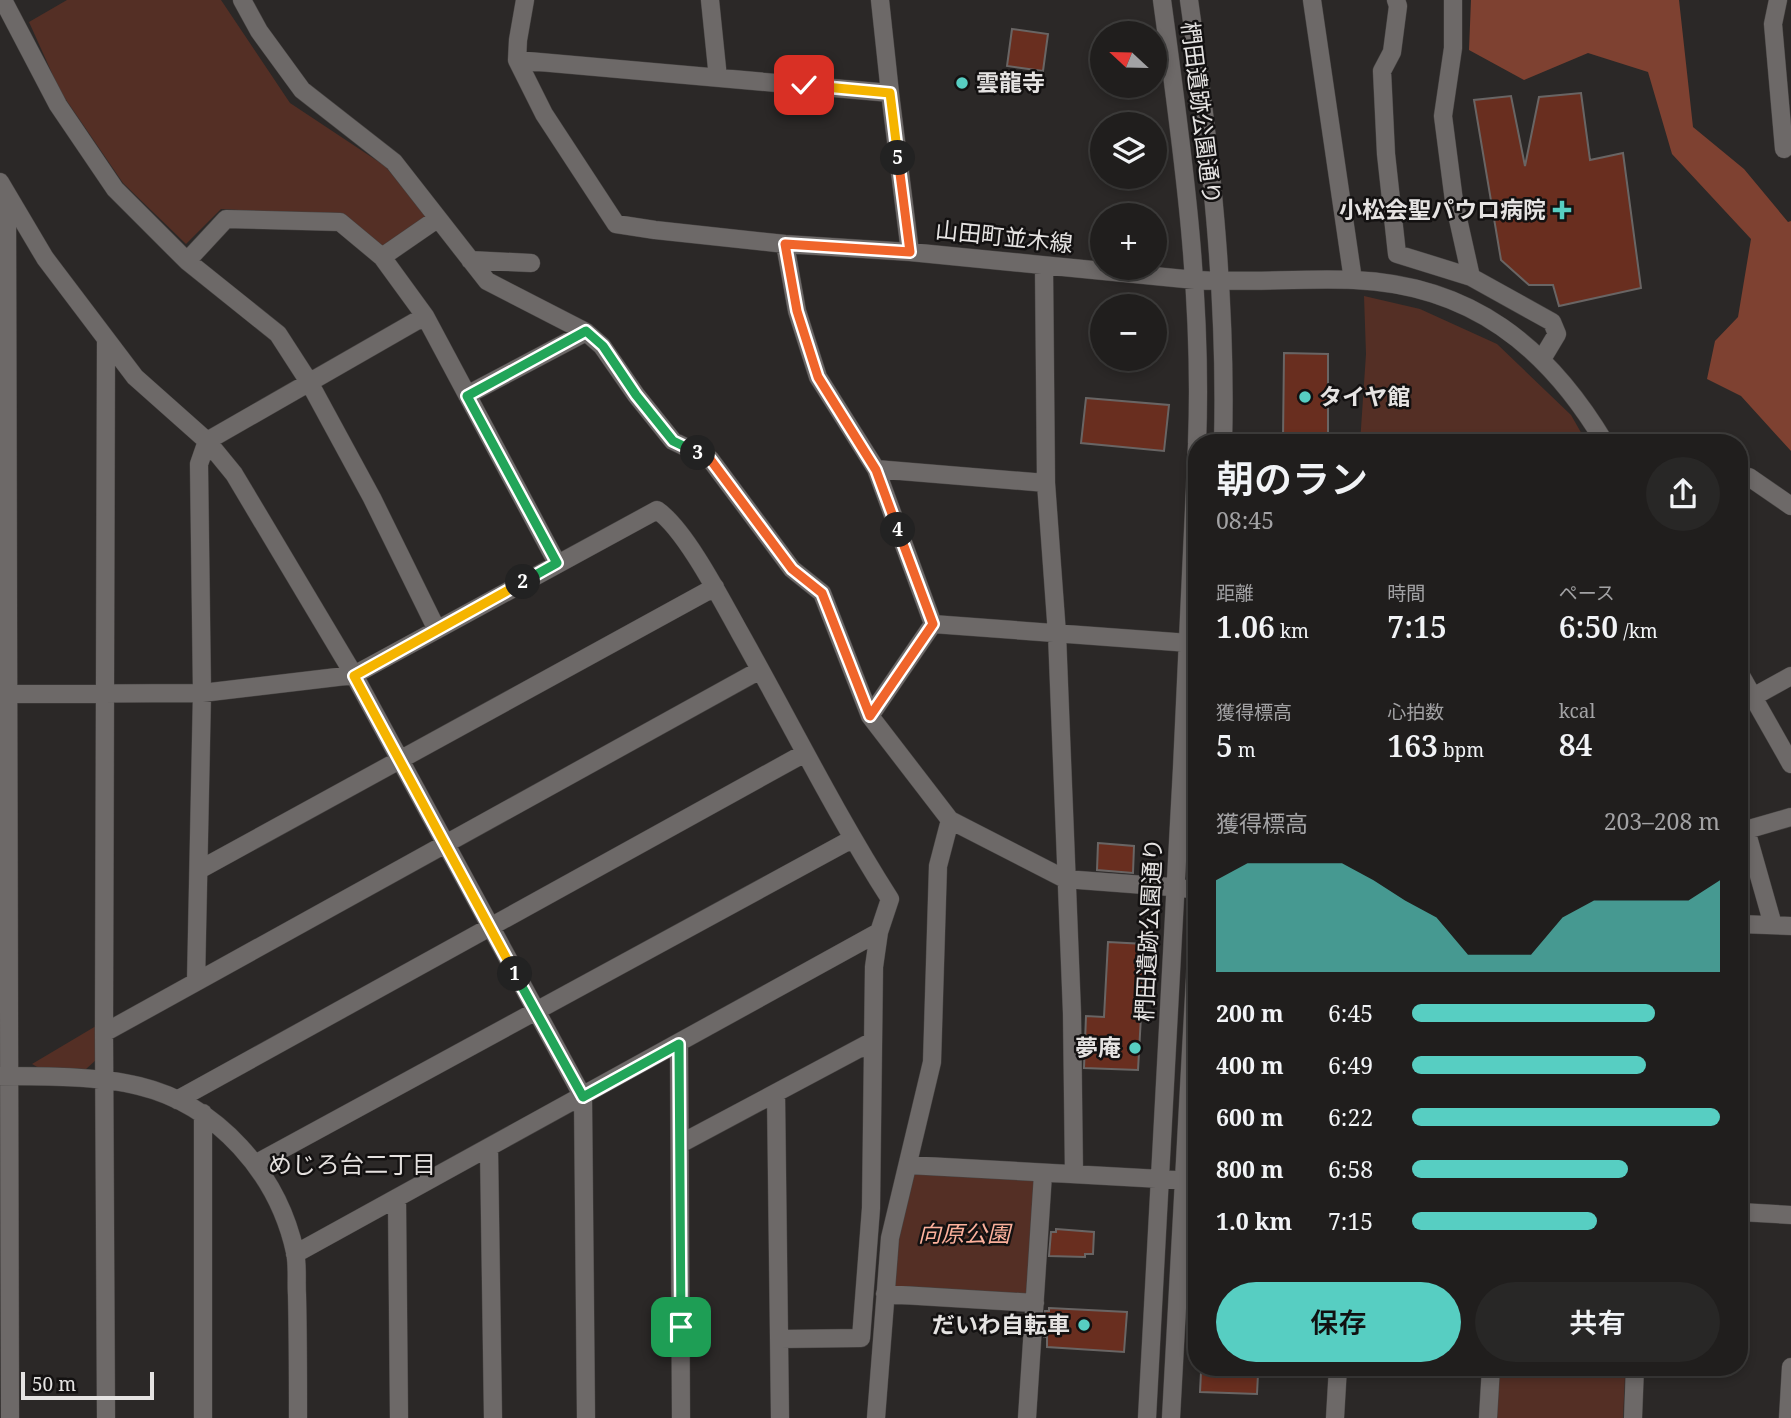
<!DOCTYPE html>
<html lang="ja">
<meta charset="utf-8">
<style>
:root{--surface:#201e1d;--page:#282726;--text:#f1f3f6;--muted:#a2a2a4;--line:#3d3c3b;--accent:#57cec2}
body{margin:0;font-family:"Noto Serif","Noto Sans JP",serif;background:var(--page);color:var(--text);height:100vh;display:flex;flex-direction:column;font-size:26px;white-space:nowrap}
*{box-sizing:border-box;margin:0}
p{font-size:23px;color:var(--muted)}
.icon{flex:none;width:38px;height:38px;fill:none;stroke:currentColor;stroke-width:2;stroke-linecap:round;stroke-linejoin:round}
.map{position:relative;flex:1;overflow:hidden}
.panel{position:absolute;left:1188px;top:434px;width:560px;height:942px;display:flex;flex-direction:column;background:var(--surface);border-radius:28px;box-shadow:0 4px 10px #0003,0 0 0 2px var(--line)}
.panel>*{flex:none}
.needle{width:46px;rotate:292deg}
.controls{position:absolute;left:1090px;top:21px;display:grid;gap:14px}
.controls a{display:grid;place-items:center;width:77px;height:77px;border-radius:50%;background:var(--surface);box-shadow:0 4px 10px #0003,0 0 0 2px var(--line);font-size:35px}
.scale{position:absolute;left:21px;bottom:18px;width:133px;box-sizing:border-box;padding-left:7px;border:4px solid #e5e3e2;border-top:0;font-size:19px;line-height:24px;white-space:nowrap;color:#e5e3e2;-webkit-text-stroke:5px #131111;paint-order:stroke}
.pin{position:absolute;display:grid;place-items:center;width:60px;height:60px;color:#fff;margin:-30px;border-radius:14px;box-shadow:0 4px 10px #0006}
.km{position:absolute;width:35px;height:35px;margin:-18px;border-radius:50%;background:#222;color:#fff;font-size:19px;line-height:35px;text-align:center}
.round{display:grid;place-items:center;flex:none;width:74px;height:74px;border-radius:37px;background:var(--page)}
.headline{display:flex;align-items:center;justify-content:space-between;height:119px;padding:0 28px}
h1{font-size:38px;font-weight:600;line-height:52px}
.metrics{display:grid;grid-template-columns:repeat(3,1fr);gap:10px;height:119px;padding:7px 28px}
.metrics div{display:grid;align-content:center}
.metrics b{font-size:30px;font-weight:600}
.metrics small{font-size:19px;font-weight:400}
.metrics p{font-size:19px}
.chart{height:196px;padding:14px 28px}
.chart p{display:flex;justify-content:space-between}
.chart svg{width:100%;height:126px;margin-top:7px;fill:var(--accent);opacity:.7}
.button{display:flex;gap:14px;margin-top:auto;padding:14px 28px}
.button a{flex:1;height:80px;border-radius:42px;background:var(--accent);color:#111;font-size:28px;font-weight:600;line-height:80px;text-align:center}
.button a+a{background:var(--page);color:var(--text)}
ul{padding:0 28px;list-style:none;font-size:23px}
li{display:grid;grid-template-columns:112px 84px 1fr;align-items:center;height:52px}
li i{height:18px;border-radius:9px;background:var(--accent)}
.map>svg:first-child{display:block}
.green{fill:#542f25}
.forest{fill:#7e4131}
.building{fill:#692e1f;stroke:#696564;stroke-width:2}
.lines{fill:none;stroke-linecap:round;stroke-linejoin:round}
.minor-casing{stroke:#464342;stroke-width:19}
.minor{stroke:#6d6968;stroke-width:18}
.split-1-casing{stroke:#fff;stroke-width:14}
.split-2-casing{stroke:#fff;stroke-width:14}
.split-3-casing{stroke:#fff;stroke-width:14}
.split-4-casing{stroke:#fff;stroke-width:14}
.split-5-casing{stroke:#fff;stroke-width:14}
.split-6-casing{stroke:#fff;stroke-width:14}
.split-1{stroke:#22a559;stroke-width:9}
.split-2{stroke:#f5b400;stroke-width:9}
.split-3{stroke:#22a559;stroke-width:9}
.split-4{stroke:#f0652b;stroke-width:9}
.split-5{stroke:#f0652b;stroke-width:9}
.split-6{stroke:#f5b400;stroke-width:9}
.poi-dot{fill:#57cec2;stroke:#131111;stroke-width:2.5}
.labels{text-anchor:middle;stroke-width:5;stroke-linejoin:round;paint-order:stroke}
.poi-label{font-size:23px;font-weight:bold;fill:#e5e3e2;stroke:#131111;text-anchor:end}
.street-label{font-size:23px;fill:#e5e3e2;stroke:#131111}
.park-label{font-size:23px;font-style:italic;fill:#fdb19c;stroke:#131111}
.neighbourhood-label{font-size:24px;fill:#e4e0de;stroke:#131111}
</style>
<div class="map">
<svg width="1791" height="1418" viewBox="0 0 1791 1418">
<rect width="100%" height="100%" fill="#2b2827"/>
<!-- green -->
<path class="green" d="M67 0H221L290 103 385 166 428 217 381 250 341 216 221 209 186 244 123 183 60 91 29 22Z
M1364 296 1420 309 1497 344 1571 415 1587 443H1360L1366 354Z
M96 1026V1060L86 1069 39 1068 32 1064Z
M908 1165 1043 1174 1035 1303 885 1294Z
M1498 1371 1625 1376 1623 1418H1496Z"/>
<!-- forest -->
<path class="forest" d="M1471 0H1679L1693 127 1744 169 1788 222 1791 221V451L1741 396 1707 379 1715 341 1738 317 1751 239 1672 154 1648 72 1588 53 1524 80 1469 50Z"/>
<!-- building -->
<path class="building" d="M1012 29 1048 34 1043 71 1007 66Z
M1581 93 1590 160 1623 153 1641 288 1559 306 1553 285H1529L1501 260 1474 100 1511 96 1525 166 1539 97Z
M1284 353 1328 354V439H1283Z
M1086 398 1169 405 1164 451 1081 443Z
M1098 843 1134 846 1133 873 1097 870Z
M1108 942 1145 944 1138 1070 1084 1068 1086 1016 1104 1017Z
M1056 1229 1094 1232 1093 1254H1085V1257L1049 1256 1051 1232H1056Z
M1049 1308 1127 1312 1124 1352 1047 1347V1337H1044L1045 1311H1049Z
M1201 1372 1258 1374 1257 1394 1200 1392Z"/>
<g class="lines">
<!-- minor casing -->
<g class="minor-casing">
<path id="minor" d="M3 0 58 105 115 189 187 261 278 334 309 382 372 498 437 630
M242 0 259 31 302 90 394 162 487 281 586 332 602 346 636 395 673 441 710 459 792 569 822 593 870 716 950 820 1065 879 1197 889
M525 0 518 40 517 60 544 114 616 224 655 230 785 244 910 252 1195 280C1248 283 1301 278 1354 280 1471 285 1547 346 1605 443
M710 0 718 78
M880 0 890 93
M1162 0C1182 147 1203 294 1197 443
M1189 0C1210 147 1227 294 1223 443
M1312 0 1353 280
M1396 0 1398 6 1392 52 1382 71 1386 154 1397 254 1471 277
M1453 0V48L1443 116 1454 201 1471 277 1552 322 1557 334 1542 359
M1778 0 1773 24 1784 149
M517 60 890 93 910 252
M0 182 45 258 135 377 207 441 234 474 354 675 583 1097 586 1418
M7 197 10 1418
M785 244 797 311 818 377 876 469 933 624 1189 643
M382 257 437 219
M470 260 531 263
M187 261 226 219 340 222 382 257 425 316 557 563
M1044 266 1046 483 1057 634 1072 1013 1074 1174
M106 340 104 1033 106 1418
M467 395 586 332
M876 469 1046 483
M1740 477H1749L1791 506
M1740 674 1791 764
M0 694 202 693 354 675 657 510C686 530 722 601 740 633 790 722 835 813 890 899L879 932 874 967 871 1208 861 1338 780 1339
M1753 697 1791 676
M870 716 933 624
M199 870 715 587
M1740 924 1791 926
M1773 925 1746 830 1791 817
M196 982 202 693 199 464 207 441 425 316
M104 1033 760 670
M679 1044 681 1418
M0 1076C40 1076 100 1076 139 1086 218 1105 278 1174 295 1252 298 1266 296 1281 297 1295 298 1336 298 1377 298 1418
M776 1093 780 1418
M177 1100 805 753
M680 1144 873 1041
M489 1148 493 1418
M255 1164 852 839
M908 1165 1197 1181
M397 1199 399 1418
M1740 1212 1791 1215
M295 1254 879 932
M885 1294 1035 1303
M203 1418V1113
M876 1418 890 1238 932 1062 938 866 950 820
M1027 1418 1043 1174
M1147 1418 1182 768 1197 445
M1171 1418 1197 941
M1335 1418 1338 1367
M1488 1418 1491 1367
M1633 1418 1635 1367
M1788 1418 1791 1367"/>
</g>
<!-- minor -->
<use href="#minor" class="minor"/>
</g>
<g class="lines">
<!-- split-1 casing -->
<g class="split-1-casing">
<path id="split-1" d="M515 974 583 1097 679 1044 681 1327"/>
</g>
<!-- split-2 casing -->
<g class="split-2-casing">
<path id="split-2" d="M515 974 354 676 523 582"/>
</g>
<!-- split-3 casing -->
<g class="split-3-casing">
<path id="split-3" d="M523 582 557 563 467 396 586 331 603 346 636 395 673 441 698 453"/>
</g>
<!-- split-4 casing -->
<g class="split-4-casing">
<path id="split-4" d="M698 453 710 459 792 569 822 593 870 716 933 624 898 530"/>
</g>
<!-- split-5 casing -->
<g class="split-5-casing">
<path id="split-5" d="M898 158 910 252 785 244 797 311 818 377 876 470 898 530"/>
</g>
<!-- split-6 casing -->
<g class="split-6-casing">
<path id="split-6" d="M804 85 890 93 898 158"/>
</g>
<!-- split-1 -->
<use href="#split-1" class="split-1"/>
<!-- split-2 -->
<use href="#split-2" class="split-2"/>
<!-- split-3 -->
<use href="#split-3" class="split-3"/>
<!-- split-4 -->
<use href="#split-4" class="split-4"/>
<!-- split-5 -->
<use href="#split-5" class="split-5"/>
<!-- split-6 -->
<use href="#split-6" class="split-6"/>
</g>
<!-- markers -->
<g class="poi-dot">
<circle cx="962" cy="83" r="7"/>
<path d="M1558.5 199.5h7v7h7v7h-7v7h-7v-7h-7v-7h7z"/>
<circle cx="1305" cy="397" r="7"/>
<circle cx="1135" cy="1048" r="7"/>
<circle cx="1084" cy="1325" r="7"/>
</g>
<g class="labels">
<!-- poi labels -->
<g class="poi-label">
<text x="976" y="91" text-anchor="start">雲龍寺</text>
<text x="1546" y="218">小松会聖パウロ病院</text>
<text x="1319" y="405" text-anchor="start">タイヤ館</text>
<text x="1121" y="1056">夢庵</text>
<text x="1070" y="1333">だいわ自転車</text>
</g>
<!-- street labels -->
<g class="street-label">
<text transform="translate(1201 113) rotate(83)" y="8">椚田遺跡公園通り</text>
<text transform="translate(1004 237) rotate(6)" y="8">山田町並木線</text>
<text transform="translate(1149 930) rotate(-87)" y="8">椚田遺跡公園通り</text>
</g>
<!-- park labels -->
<g class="park-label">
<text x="964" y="1242">向原公園</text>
</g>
<!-- neighbourhood labels -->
<g class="neighbourhood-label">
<text x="352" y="1173">めじろ台二丁目</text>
</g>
</g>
</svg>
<div class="controls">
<a><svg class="needle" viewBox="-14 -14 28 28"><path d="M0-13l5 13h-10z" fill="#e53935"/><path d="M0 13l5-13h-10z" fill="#a2a2a4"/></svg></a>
<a><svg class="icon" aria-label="layers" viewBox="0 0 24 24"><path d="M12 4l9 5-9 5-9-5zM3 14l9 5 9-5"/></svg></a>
<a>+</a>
<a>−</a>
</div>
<div class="scale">50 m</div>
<div class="pin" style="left:681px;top:1327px;background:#1e9e55"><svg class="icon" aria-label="arrive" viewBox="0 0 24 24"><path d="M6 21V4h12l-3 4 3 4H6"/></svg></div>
<div class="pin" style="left:804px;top:85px;background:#d93025"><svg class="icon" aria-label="check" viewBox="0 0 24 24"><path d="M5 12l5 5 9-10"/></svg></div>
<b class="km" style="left:515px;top:974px">1</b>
<b class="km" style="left:523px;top:582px">2</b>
<b class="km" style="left:698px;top:453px">3</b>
<b class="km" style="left:898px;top:530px">4</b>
<b class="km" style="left:898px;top:158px">5</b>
<section class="panel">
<div class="headline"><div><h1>朝のラン</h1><p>08:45</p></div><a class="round"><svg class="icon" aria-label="share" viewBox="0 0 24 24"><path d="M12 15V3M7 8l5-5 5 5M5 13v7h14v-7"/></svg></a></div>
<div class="metrics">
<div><p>距離</p><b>1.06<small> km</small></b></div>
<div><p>時間</p><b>7:15</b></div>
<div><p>ペース</p><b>6:50<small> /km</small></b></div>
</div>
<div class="metrics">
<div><p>獲得標高</p><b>5<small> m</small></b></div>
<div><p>心拍数</p><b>163<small> bpm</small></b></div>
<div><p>kcal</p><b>84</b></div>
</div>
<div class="chart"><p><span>獲得標高</span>203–208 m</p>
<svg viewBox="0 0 160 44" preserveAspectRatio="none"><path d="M0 44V12L10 6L20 6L30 6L40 6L50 12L60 19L70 25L80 38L90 38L100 38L110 25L120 19L130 19L140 19L150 19L160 12V44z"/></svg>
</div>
<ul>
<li><b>200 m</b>6:45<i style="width:79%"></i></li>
<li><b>400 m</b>6:49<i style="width:76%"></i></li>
<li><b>600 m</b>6:22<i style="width:100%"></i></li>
<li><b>800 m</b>6:58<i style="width:70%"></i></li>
<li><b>1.0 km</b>7:15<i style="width:60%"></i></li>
</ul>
<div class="button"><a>保存</a><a>共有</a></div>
</section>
</div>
